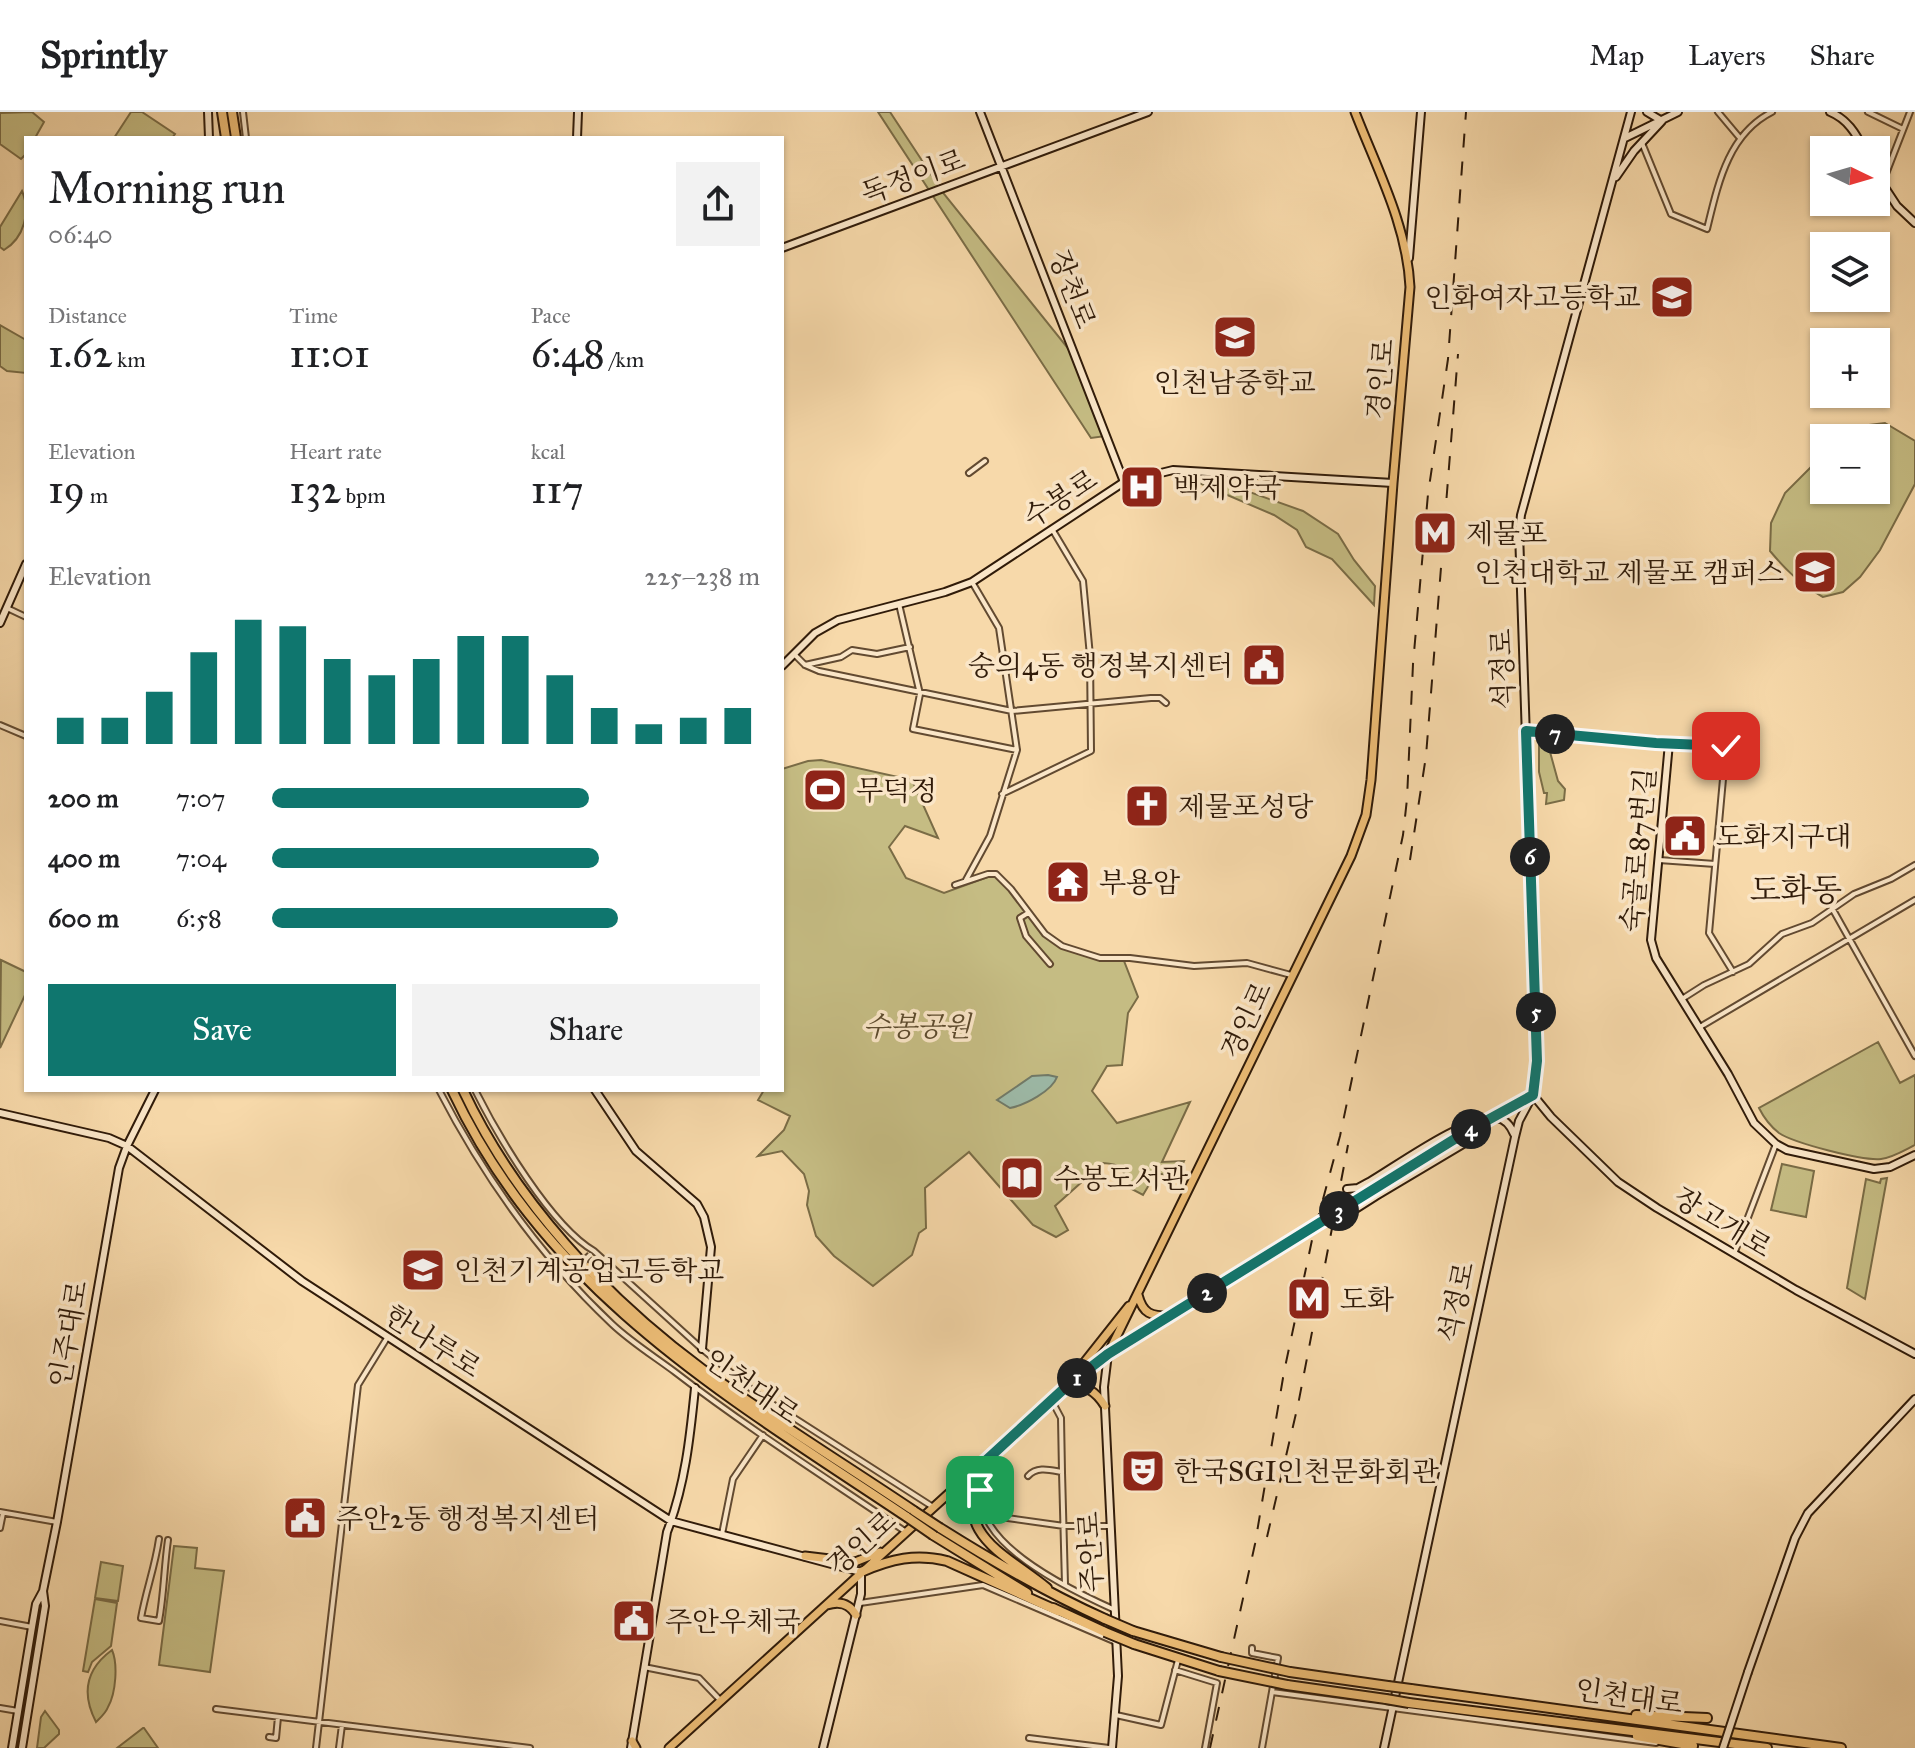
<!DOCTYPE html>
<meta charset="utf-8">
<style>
:root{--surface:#fff;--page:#f2f2f2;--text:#202124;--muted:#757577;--line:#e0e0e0;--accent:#0f766e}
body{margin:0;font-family:"IM FELL Great Primer","Noto Serif KR",serif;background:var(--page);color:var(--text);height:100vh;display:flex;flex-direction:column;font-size:30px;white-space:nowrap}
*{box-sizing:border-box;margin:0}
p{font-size:26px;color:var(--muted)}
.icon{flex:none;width:44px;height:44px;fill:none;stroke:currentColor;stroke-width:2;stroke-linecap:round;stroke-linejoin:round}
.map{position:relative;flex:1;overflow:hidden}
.sheet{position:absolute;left:24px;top:24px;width:760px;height:956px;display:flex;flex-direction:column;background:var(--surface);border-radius:0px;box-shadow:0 2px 6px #0004}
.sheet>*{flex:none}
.needle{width:52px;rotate:95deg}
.tools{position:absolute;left:1810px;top:24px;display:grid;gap:16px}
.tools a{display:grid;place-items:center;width:80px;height:80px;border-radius:0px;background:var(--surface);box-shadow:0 2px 6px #0004;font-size:40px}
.pin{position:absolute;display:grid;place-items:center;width:68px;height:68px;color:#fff;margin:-34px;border-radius:16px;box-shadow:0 4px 12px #0006}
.km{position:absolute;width:40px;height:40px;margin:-20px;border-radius:50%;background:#222;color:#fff;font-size:22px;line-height:40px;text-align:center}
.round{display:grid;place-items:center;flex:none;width:84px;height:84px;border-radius:0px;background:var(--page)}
.head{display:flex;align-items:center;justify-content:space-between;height:136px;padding:0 24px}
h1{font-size:44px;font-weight:600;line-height:60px}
.metrics{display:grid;grid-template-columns:repeat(3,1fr);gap:12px;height:136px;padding:8px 24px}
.metrics div{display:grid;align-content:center}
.metrics b{font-size:40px;font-weight:600}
.metrics small{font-size:22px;font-weight:400}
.metrics p{font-size:22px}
.chart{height:224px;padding:16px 24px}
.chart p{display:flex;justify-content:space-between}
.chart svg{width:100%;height:144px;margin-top:8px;stroke:var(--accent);stroke-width:6}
.button{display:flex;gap:16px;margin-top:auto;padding:16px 24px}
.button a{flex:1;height:92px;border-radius:0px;background:var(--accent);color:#fff;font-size:32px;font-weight:600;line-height:92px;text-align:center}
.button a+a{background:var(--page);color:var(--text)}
ul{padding:0 24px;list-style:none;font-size:26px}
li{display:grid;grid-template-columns:128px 96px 1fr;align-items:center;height:60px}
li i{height:20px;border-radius:10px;background:var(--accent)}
header{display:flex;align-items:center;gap:48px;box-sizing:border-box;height:112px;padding:0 40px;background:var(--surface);border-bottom:2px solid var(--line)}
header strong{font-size:38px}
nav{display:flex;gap:44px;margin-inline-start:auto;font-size:28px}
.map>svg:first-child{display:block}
.green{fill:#c5bc83;stroke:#7a6c46;stroke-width:2}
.water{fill:#9dbaa8;stroke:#717a68;stroke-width:2}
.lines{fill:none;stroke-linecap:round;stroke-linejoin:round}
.street-casing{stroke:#624a31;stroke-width:8}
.secondary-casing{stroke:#301b09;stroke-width:10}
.primary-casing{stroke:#301b09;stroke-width:11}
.highway-casing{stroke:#301b09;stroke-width:12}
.street{stroke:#fae6c8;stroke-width:4}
.secondary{stroke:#fae6c8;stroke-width:6}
.primary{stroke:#ecbc75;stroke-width:7}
.highway{stroke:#ecbc75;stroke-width:8}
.rail{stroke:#301b09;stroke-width:2;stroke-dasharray:14 14;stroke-linecap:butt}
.street-bridge-casing{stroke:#624a31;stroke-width:8;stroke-linecap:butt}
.secondary-bridge-casing{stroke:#301b09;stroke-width:10;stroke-linecap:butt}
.highway-bridge-casing{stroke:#301b09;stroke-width:12;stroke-linecap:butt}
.street-bridge{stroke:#fae6c8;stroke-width:4}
.secondary-bridge{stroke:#fae6c8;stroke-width:6}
.highway-bridge{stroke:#ecbc75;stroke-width:8}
.route-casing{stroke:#fff;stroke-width:16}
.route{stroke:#0f766e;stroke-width:10}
.labels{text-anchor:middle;stroke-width:7;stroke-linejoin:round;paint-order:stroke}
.street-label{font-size:28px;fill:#301b09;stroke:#fae6c8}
.poi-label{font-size:28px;fill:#301b09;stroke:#fae6c8;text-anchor:start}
.park-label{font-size:28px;font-style:italic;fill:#5d4b2e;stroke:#fae6c8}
.quarter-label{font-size:32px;fill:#301b09;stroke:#fae6c8}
</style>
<header>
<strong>Sprintly</strong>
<nav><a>Map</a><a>Layers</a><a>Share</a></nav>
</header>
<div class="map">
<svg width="1915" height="1636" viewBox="0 0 1915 1636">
<rect width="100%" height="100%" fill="#f7d9aa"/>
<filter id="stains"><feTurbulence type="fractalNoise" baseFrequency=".0025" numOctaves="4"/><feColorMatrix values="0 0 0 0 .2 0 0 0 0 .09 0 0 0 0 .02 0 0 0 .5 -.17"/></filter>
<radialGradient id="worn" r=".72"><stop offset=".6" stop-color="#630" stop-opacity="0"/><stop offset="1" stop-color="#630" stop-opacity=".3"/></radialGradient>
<!-- green -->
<path class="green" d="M32 0 44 10 35 26H26V42L21 47 0 32V1Z
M131 0H142L175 22 172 26H114Z
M878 0H890L944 82 1075 245 1106 324 1091 326Z
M22 79C31 100 24 126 4 138L0 135V115Z
M0 213 26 228V261L7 259 0 254Z
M1885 311 1915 329V372L1880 438 1860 465 1843 480 1823 485C1801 473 1786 458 1770 439L1771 411 1785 381 1824 342V378H1876V326H1843L1869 313Z
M1199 362 1303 399 1338 422 1354 448 1375 474 1374 493 1332 447 1306 435 1297 418 1274 403 1192 368Z
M1544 629H1547L1558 669 1565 677 1564 688 1546 692 1547 681H1544L1539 660V634Z
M821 648 912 668 938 726 905 714 889 735 906 766 944 781 996 762C1040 817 1049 840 1124 849L1138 885 1128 901 1122 953 1107 954 1092 979 1117 1011 1190 990 1162 1050 1184 1049 1177 1065 1156 1061 1143 1083 1128 1075C1124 1057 1122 1052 1103 1051L1055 1094 1068 1118 1056 1125 1033 1113 969 1040 925 1076 926 1116 919 1121 912 1143 873 1174 834 1144 816 1124 807 1093 809 1079 804 1062 782 1039 758 1044 784 1018 790 1004 758 988 764 978H782V657L808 649Z
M1 848 26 860V881L0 936Z
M1878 930 1900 971 1915 963V1033C1905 1038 1892 1046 1881 1047 1862 1049 1794 1031 1779 1021 1770 1014 1764 1006 1759 996Z
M1782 1052 1814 1059 1806 1105 1771 1098Z
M1887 1066 1865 1187 1847 1176 1866 1067 1880 1071 1881 1067Z
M174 1434 197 1436 195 1456 224 1459 210 1560 159 1553Z
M101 1450 123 1454 118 1489 95 1486Z
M95 1487 117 1491 111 1534 92 1550 88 1560 83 1559Z
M112 1538C118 1552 116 1581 108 1595 106 1601 100 1606 96 1610 81 1581 86 1557 112 1538Z
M45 1599 59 1618V1622L44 1636H37L41 1605Z
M144 1616 158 1636H117L143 1616Z"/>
<!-- water -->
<path class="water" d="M1048 963 1057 965C1052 979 1025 993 1010 996L997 988 1032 964Z"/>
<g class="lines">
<!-- street casing -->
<g class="street-casing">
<path id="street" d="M243 0 246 26
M1718 0 1739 25
M1868 0 1903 17
M1642 31 1671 102 1707 117C1718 72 1728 22 1772 0
M1882 72 1910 0
M969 361 985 349
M899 492 920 582 913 617 1017 638
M7 496 26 505
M795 543 805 553 819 559 1012 599 1151 586H1160L1166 591
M805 553 841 545 852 538 877 542 910 535
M0 613 26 624
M1669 631 1726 634 1709 821 1733 860
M1002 682 1091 639 1090 544 1083 469 1052 417
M1659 748 1715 752
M966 768 990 724 1017 638 999 516 972 470
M955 773 988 762H996L1011 777 1045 822 1062 834 1100 846H1130L1194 854 1247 851 1291 863
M1832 796 1915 944
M1028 801 1020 806 1026 824 1050 852
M1682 887 1704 873 1749 852 1782 822 1812 811 1854 782 1891 767 1915 753
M1700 915 1915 788
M439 978C484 1065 541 1145 612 1212 631 1230 655 1245 675 1260 749 1317 828 1367 906 1420
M475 978C498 1024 551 1114 594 1139L702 1237 760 1284 933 1395
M1734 1142 1776 1032
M1052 1289 1061 1306 1062 1360
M1028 1364C1037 1354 1050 1358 1062 1360L1065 1472
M979 1370C980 1384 982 1400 990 1413 1012 1449 1077 1481 1115 1498
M0 1400 57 1410
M986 1403 1064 1414H1111
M0 1416 3 1401
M722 1422 733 1367 763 1323
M159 1427C155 1455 146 1478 141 1506L159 1509C164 1481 164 1456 168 1428
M860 1491 983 1473 1116 1530
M0 1509 32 1515
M1252 1536V1541L1278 1546 1262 1636
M644 1555 699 1566 721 1589
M1175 1558 1217 1571 1205 1636
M1272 1580 1656 1631
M0 1596 18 1599
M216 1597 530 1636
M1116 1603 1161 1613 1178 1548
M269 1625 276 1626 278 1605
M1029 1626 1109 1636
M316 1636 358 1273 387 1226
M339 1636 342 1613"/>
</g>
<!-- secondary casing -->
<g class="secondary-casing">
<path id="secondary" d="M208 0 209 26
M980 0 1124 370
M1647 0 1662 9
M1830 0C1847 7 1856 21 1864 38
M577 26 578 0
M1625 26 1678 0
M1876 62 1897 94 1915 111
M1616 65 1634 39 1662 9
M782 136 1148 0
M1409 146 1421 0
M0 511 26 452
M782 554 815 521 838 508 945 480 972 470 1124 370 1173 358 1393 371
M1526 619 1669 631 1651 828 1656 846 1728 962 1754 1011 1776 1032 1787 1038 1874 1057 1890 1055 1915 1043
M595 978 636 1039 697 1092 704 1105 711 1135 702 1237
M1533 983 1551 1005 1618 1070 1657 1096 1796 1178 1915 1242
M0 1001 109 1026 127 1034 302 1169 671 1409 861 1460V1482L823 1636
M1490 1005 1533 983
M1487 1007 1470 1028 1376 1084 1369 1070C1398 1053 1465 1004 1497 1006 1506 1007 1511 1015 1514 1022
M1347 1077 1358 1076 1369 1070
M1343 1105 1376 1084
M1748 1560 1795 1426 1808 1401 1915 1287
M12 1636 32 1515 36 1492 43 1479 57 1410 119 1056 127 1034 155 978
M22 1636 45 1494 43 1479
M631 1636 667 1420C685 1373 690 1326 695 1276
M1112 1636 1118 1564 1104 1275 1108 1242 1236 1164
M1384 1636 1515 1025 1519 1009 1533 983 1537 949 1519 420 1521 403 1631 0"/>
</g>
<!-- primary casing -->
<g class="primary-casing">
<path id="primary" d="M1138 1183C1143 1202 1151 1204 1169 1204
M1072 1266 1129 1194
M1068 1273C1086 1274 1095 1278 1105 1294
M805 1444 855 1450 880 1440
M827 1493C839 1489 849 1491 856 1503
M632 1629 636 1636
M669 1636 1068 1273 1108 1242 1351 744 1366 703 1371 668 1393 371 1410 175C1407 113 1377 57 1355 0"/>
</g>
<!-- highway casing -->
<g class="highway-casing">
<path id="highway" d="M222 0 226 26
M232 0 236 26
M452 978C548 1182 728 1285 907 1405
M463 978C515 1089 605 1185 702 1257 771 1307 844 1352 914 1399
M980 1354C953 1424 1000 1438 1047 1476
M940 1416C994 1450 1047 1481 1105 1507
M933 1423 1027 1481
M861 1460C891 1447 916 1441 947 1449L1058 1499
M1053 1496 1105 1520
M1133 1519 1221 1545
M1134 1532 1219 1559
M1290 1560 1388 1574
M1287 1573 1386 1587
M1411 1577 1841 1636
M1409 1591 1767 1636
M1636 1603 1707 1606
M1637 1624 1693 1634"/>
</g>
<!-- street -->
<use href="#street" class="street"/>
<!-- secondary -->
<use href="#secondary" class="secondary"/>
<!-- primary -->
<use href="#primary" class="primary"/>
<!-- highway -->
<use href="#highway" class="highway"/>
<!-- rail -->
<path class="rail" d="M1410 748 1426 644 1458 242
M1267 1425 1298 1293 1348 1033
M1210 1636 1255 1432 1284 1260 1312 1128 1340 1024 1403 723 1407 687 1413 552 1428 382 1448 247 1466 0"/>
<!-- street-bridge casing -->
<g class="street-bridge-casing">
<path id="street-bridge" d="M571 1161 590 1143"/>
</g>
<!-- secondary-bridge casing -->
<g class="secondary-bridge-casing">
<path id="secondary-bridge" d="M1236 1164 1466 1020
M1723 1636 1748 1560"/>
</g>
<!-- highway-bridge casing -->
<g class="highway-bridge-casing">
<path id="highway-bridge" d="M914 1399 940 1416
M907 1405 933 1423
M1105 1507 1133 1519
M1105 1520 1134 1532
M1221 1545 1290 1560
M1219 1559 1287 1573
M1388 1574 1411 1577
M1386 1587 1409 1591"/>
</g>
<!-- street-bridge -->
<use href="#street-bridge" class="street-bridge"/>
<!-- secondary-bridge -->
<use href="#secondary-bridge" class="secondary-bridge"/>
<!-- highway-bridge -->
<use href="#highway-bridge" class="highway-bridge"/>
</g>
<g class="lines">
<!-- route casing -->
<g class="route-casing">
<path id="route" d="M980 1378V1354L1068 1273 1108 1242 1466 1020 1533 983 1537 949 1526 619 1656 631 1726 634"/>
</g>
<!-- route -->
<use href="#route" class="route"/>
</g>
<!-- icons -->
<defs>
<g id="school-square" transform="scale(2.3)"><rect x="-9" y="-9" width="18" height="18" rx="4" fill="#8f2418" stroke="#fae6c8"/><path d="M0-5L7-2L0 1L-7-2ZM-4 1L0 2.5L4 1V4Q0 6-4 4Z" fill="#fff"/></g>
<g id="hospital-square" transform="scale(2.3)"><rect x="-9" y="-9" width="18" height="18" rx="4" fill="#8f2418" stroke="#fae6c8"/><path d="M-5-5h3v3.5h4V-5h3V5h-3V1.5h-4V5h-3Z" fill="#fff"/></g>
<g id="metro-square" transform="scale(2.3)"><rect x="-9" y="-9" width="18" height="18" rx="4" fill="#8f2418" stroke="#fae6c8"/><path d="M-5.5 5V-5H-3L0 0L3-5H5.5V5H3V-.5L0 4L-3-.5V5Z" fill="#fff"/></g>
<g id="university-square" transform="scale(2.3)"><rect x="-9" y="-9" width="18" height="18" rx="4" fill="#8f2418" stroke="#fae6c8"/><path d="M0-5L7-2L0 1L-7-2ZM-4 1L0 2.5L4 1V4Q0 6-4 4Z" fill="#fff"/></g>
<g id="civic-square" transform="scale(2.3)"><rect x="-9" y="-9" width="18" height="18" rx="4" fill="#8f2418" stroke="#fae6c8"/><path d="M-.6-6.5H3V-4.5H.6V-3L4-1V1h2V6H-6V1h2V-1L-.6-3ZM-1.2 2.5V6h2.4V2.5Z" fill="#fff"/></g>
<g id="stadium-square" transform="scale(2.3)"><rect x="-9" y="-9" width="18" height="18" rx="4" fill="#8f2418" stroke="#fae6c8"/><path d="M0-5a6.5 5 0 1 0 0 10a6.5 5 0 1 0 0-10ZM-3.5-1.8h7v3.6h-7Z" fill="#fff"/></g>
<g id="church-square" transform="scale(2.3)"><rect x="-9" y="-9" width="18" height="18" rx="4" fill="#8f2418" stroke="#fae6c8"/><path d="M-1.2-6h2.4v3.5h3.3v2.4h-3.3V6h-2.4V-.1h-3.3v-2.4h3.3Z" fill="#fff"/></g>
<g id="temple-square" transform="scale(2.3)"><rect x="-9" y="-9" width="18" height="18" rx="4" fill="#8f2418" stroke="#fae6c8"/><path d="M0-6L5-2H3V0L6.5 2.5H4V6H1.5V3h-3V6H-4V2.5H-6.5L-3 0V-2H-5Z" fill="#fff"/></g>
<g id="library-square" transform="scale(2.3)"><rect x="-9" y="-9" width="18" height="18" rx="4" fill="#8f2418" stroke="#fae6c8"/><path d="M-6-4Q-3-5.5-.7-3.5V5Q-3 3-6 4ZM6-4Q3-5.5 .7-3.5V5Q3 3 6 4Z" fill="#fff"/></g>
<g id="theatre-square" transform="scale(2.3)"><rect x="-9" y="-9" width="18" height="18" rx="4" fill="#8f2418" stroke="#fae6c8"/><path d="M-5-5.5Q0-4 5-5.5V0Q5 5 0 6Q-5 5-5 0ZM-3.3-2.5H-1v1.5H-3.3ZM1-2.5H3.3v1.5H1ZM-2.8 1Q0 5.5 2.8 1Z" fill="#fff"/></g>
</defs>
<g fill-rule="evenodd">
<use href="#school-square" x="1672" y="185"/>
<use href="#school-square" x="1235" y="225"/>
<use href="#hospital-square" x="1142" y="375"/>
<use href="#metro-square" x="1435" y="421"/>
<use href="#university-square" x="1815" y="460"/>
<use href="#civic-square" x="1264" y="553"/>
<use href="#stadium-square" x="825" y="678"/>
<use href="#church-square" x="1147" y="694"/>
<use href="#civic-square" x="1685" y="724"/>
<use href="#temple-square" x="1068" y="770"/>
<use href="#library-square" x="1022" y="1066"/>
<use href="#school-square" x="423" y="1158"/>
<use href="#metro-square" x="1309" y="1187"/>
<use href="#theatre-square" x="1143" y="1359"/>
<use href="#civic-square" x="305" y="1406"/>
<use href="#civic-square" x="634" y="1509"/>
</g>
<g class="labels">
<!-- street labels -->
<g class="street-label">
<text transform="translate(913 64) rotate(-20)" y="10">독정이로</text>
<text transform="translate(1073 177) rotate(69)" y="10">장천로</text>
<text transform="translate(1380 267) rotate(-85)" y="10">경인로</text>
<text transform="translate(1060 386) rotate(-33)" y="10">수봉로</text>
<text transform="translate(1502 557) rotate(-92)" y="10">석정로</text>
<text transform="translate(1638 738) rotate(-85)" y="10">숙골로87번길</text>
<text transform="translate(1246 908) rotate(-65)" y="10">경인로</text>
<text transform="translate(1723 1110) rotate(31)" y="10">장고개로</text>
<text transform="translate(1456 1190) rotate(-78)" y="10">석정로</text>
<text transform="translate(68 1222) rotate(-80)" y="10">인주대로</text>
<text transform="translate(433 1229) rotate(33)" y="10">한나루로</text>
<text transform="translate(752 1274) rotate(35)" y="10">인천대로</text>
<text transform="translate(861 1431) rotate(-42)" y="10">경인로</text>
<text transform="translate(1090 1440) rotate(-93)" y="10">주안로</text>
<text transform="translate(1629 1584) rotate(8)" y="10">인천대로</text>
</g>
<!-- poi labels -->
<g class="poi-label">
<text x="1641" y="195" text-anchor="end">인화여자고등학교</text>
<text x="1235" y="280" text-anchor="middle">인천남중학교</text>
<text x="1173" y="385">백제약국</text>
<text x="1466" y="431">제물포</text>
<text x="1784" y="470" text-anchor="end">인천대학교 제물포 캠퍼스</text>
<text x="1233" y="563" text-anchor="end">숭의4동 행정복지센터</text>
<text x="856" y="688">무덕정</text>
<text x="1178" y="704">제물포성당</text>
<text x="1716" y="734">도화지구대</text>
<text x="1099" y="780">부용암</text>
<text x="1053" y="1076">수봉도서관</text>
<text x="454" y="1168">인천기계공업고등학교</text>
<text x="1340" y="1197">도화</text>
<text x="1174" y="1369">한국SGI인천문화회관</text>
<text x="336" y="1416">주안2동 행정복지센터</text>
<text x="665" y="1519">주안우체국</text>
</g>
<!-- park labels -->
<g class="park-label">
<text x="917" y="924">수봉공원</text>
</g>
<!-- quarter labels -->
<g class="quarter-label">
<text x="1796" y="789">도화동</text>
</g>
</g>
<rect width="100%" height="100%" filter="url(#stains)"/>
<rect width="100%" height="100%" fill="url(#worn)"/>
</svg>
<div class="tools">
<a><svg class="needle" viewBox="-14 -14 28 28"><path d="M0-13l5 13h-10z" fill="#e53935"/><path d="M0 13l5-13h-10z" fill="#757577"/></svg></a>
<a><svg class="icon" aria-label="layers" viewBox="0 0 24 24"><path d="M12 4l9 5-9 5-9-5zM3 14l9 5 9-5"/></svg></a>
<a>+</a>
<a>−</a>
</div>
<div class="pin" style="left:980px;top:1378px;background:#1e9e55"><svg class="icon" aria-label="arrive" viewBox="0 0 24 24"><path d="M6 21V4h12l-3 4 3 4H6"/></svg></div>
<div class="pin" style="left:1726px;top:634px;background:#d93025"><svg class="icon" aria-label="check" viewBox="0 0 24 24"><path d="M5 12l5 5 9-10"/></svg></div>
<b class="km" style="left:1077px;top:1266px">1</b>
<b class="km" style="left:1207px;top:1181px">2</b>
<b class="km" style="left:1339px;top:1099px">3</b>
<b class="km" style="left:1471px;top:1017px">4</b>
<b class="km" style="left:1536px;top:900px">5</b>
<b class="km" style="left:1530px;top:745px">6</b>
<b class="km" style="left:1555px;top:622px">7</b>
<section class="sheet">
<div class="head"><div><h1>Morning run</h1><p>06:40</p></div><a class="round"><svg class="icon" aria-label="share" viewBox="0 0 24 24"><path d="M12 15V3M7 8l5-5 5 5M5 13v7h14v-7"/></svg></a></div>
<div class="metrics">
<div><p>Distance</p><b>1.62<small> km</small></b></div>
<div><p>Time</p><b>11:01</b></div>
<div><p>Pace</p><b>6:48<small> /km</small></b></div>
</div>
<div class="metrics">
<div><p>Elevation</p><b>19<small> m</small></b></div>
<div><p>Heart rate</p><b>132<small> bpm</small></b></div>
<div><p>kcal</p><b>117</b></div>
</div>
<div class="chart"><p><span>Elevation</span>225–238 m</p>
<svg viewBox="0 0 160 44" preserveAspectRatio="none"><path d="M5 44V36M15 44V36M25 44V28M35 44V16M45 44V6M55 44V8M65 44V18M75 44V23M85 44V18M95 44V11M105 44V11M115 44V23M125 44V33M135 44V38M145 44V36M155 44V33"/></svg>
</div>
<ul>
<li><b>200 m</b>7:07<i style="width:65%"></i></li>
<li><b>400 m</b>7:04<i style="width:67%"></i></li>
<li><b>600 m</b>6:58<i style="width:71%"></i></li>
</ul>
<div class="button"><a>Save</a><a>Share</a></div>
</section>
</div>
